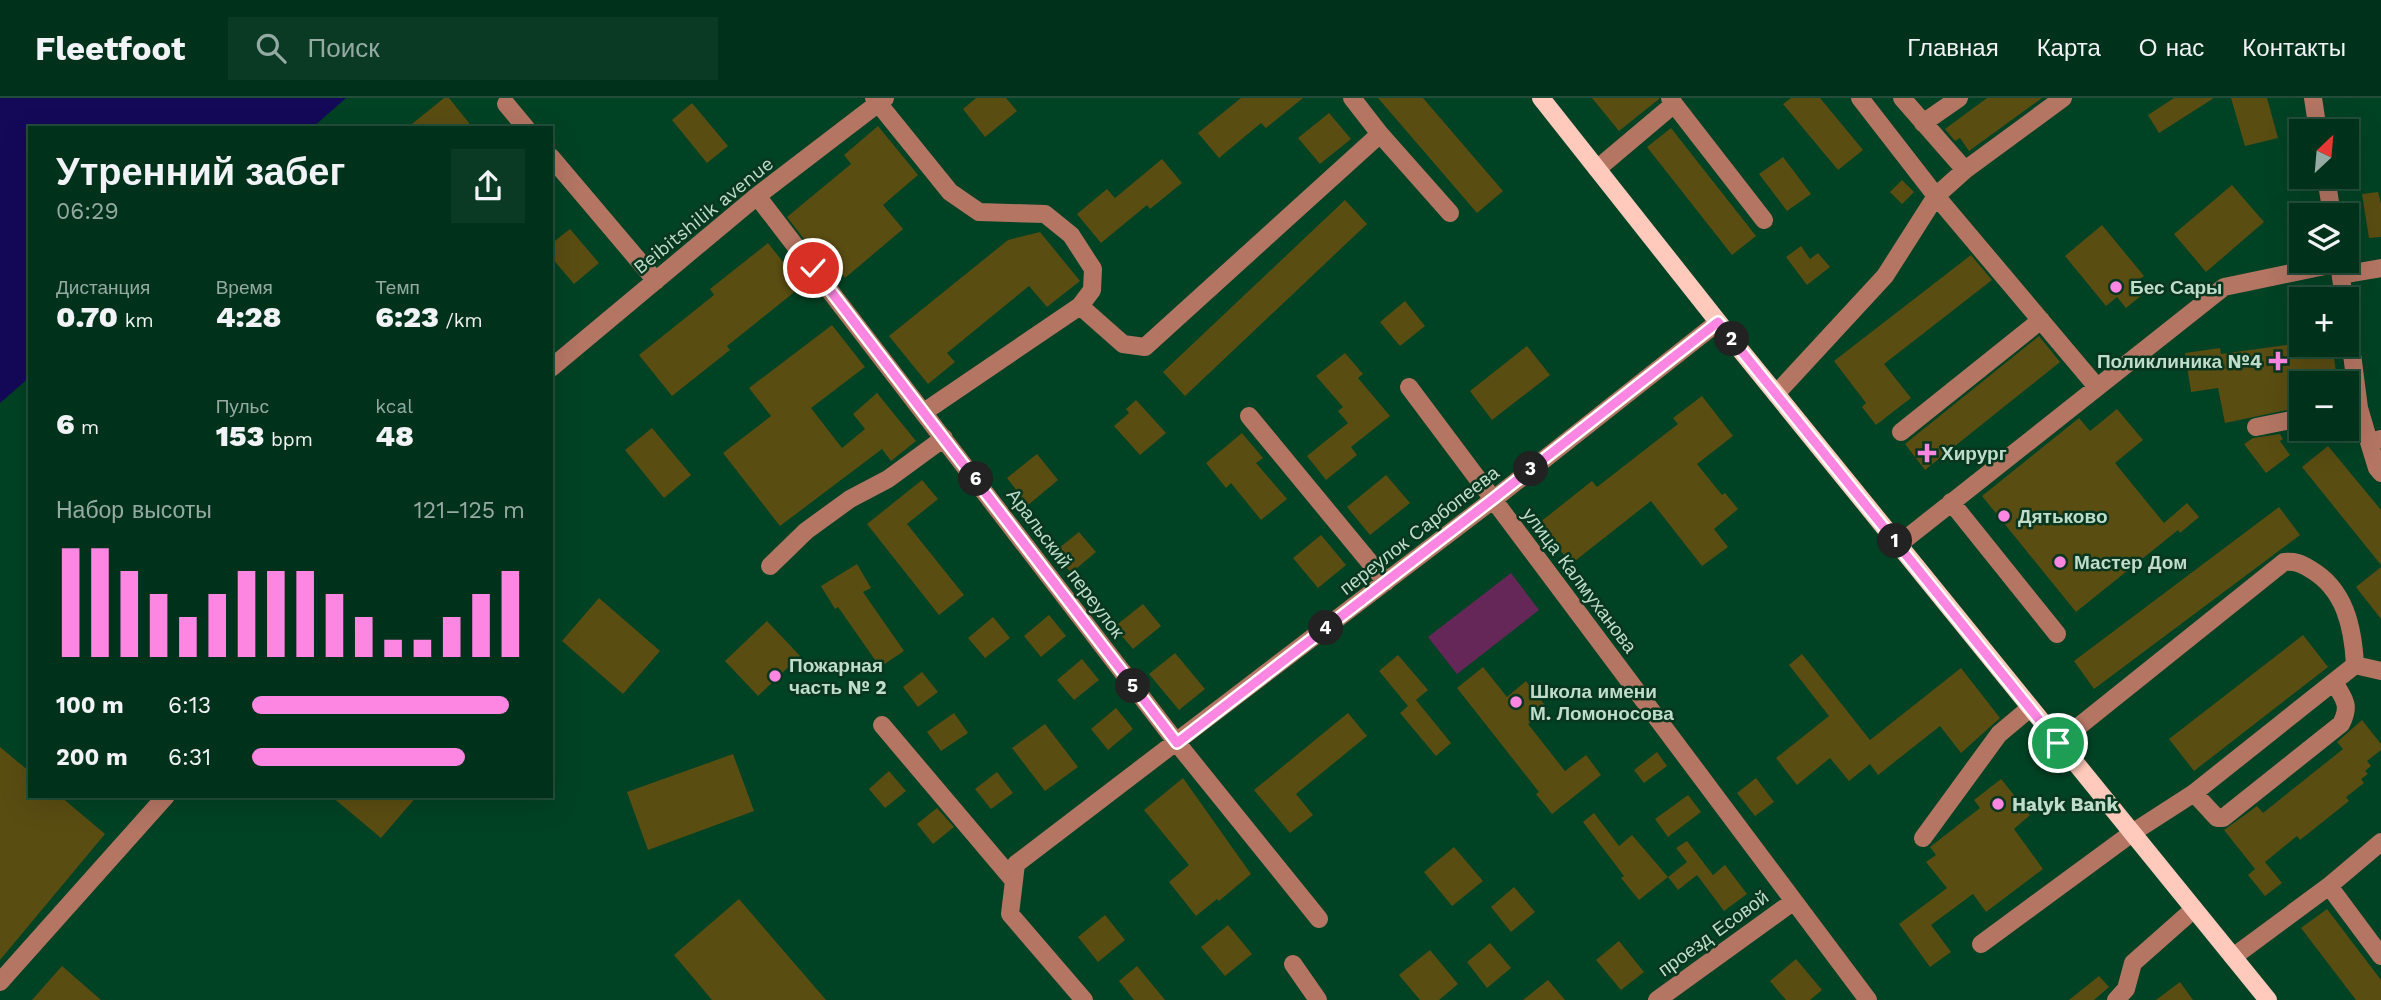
<!DOCTYPE html>
<html lang="ru">
<meta charset="utf-8">
<style>
:root{--surface:#00321b;--page:#0a3a24;--text:#f1f3f6;--muted:#95aaa3;--line:#224d3a;--accent:#fd86e2}
body{margin:0;font-family:"Work Sans",sans-serif;background:var(--page);color:var(--text);height:100vh;display:flex;flex-direction:column;font-size:26px;white-space:nowrap}
*{box-sizing:border-box;margin:0}
p{font-size:23px;color:var(--muted)}
.icon{flex:none;width:38px;height:38px;fill:none;stroke:currentColor;stroke-width:2;stroke-linecap:round;stroke-linejoin:round}
.map{position:relative;flex:1;overflow:hidden}
.drawer{position:absolute;left:28px;top:28px;width:525px;height:672px;display:flex;flex-direction:column;background:var(--surface);border-radius:0px;box-shadow:0 7px 28px #0002,0 0 0 2px var(--line)}
.drawer>*{flex:none}
.needle{width:46px;rotate:26deg}
.fabs{position:absolute;left:2289px;top:21px;display:grid;gap:14px}
.fabs a{display:grid;place-items:center;width:70px;height:70px;border-radius:0px;background:var(--surface);box-shadow:0 7px 28px #0002,0 0 0 2px var(--line);font-size:35px}
.pin{position:absolute;display:grid;place-items:center;width:60px;height:60px;color:#fff;margin:-30px;border:4px solid #fff;border-radius:50%;box-shadow:0 2px 7px #0007}
.km{position:absolute;width:35px;height:35px;margin:-18px;border-radius:50%;background:#222;color:#fff;font-size:19px;line-height:35px;text-align:center}
.round{display:grid;place-items:center;flex:none;width:74px;height:74px;border-radius:0px;background:var(--page)}
.summary{display:flex;align-items:center;justify-content:space-between;height:119px;padding:0 28px}
h1{font-size:38px;font-weight:800;line-height:52px}
.metrics{display:grid;grid-template-columns:repeat(3,1fr);gap:10px;height:119px;padding:7px 28px}
.metrics div{display:grid;align-content:center}
.metrics b{font-size:30px;font-weight:800}
.metrics small{font-size:19px;font-weight:400}
.metrics p{font-size:19px}
.chart{height:196px;padding:14px 28px}
.chart p{display:flex;justify-content:space-between}
.chart svg{width:100%;height:126px;margin-top:7px;stroke:var(--accent);stroke-width:6}
ul{padding:0 28px;list-style:none;font-size:23px}
li{display:grid;grid-template-columns:112px 84px 1fr;align-items:center;height:52px}
li i{height:18px;border-radius:9px;background:var(--accent)}
header{display:flex;align-items:center;gap:42px;box-sizing:border-box;height:98px;padding:0 35px;background:var(--surface);border-bottom:2px solid var(--line)}
header strong{font-size:33px}
nav{display:flex;gap:38px;margin-inline-start:auto;font-size:24px}
.search{width:490px;height:63px;background:var(--page);display:flex;align-items:center;gap:18px;box-sizing:border-box;padding:0 24px;border-radius:0px;color:var(--muted);font-size:26px}
.map>svg:first-child{display:block}
.green{fill:#652758}
.water{fill:#140958}
.building{fill:#5a4d12}
.lines{fill:none;stroke-linecap:round;stroke-linejoin:round}
.minor{stroke:#b47563;stroke-width:18}
.major{stroke:#ffcabb;stroke-width:18}
.route-casing{stroke:#fff;stroke-width:14}
.route{stroke:#fd86e2;stroke-width:9}
.poi-dot{fill:#fd86e2;stroke:#08361f;stroke-width:2.5}
.labels{text-anchor:middle;stroke-width:5;stroke-linejoin:round;paint-order:stroke}
.street-label{font-size:19px;fill:#c0ddca;stroke:#08361f}
.poi-label{font-size:19px;font-weight:bold;fill:#c0ddca;stroke:#08361f;text-anchor:start}
</style>
<header>
<strong>Fleetfoot</strong>
<div class="search"><svg class="icon" aria-label="search" viewBox="0 0 24 24"><circle cx="10" cy="10" r="6"/><path d="M15 15l6 6"/></svg>Поиск</div>
<nav><a>Главная</a><a>Карта</a><a>О нас</a><a>Контакты</a></nav>
</header>
<div class="map">
<svg width="2381" height="902" viewBox="0 0 2381 902">
<rect width="100%" height="100%" fill="#004224"/>
<!-- green -->
<path class="green" d="M1511 475 1539 512 1457 576 1428 539Z"/>
<!-- water -->
<path class="water" d="M0 0H346L312 30H30V279L0 305Z"/>
<!-- building -->
<path class="building" d="M444 0H449L473 30H407Z
M976 0H1006L1017 13 985 39 963 11Z
M1241 0H1303L1266 30 1261 25 1219 60 1198 35Z
M1378 0H1423L1503 93 1477 115Z
M1592 0H1659V1L1619 33Z
M1791 0H1820L1863 52 1838 72 1783 6Z
M1987 0H2042L1969 53 1960 40 1955 43 1945 31Z
M2174 0H2214L2159 35 2148 17Z
M2231 0H2267L2278 40 2245 48Z
M692 5 728 48 707 65 672 22Z
M1329 15 1351 41 1320 66 1298 40Z
M878 28 918 77 883 107 903 131 845 180 815 144 810 149 787 119 851 66 844 57Z
M1671 30 1756 138 1732 157 1647 49Z
M1783 59 1811 96 1787 113 1759 76Z
M1162 61 1182 85 1150 111 1147 107 1101 145 1077 116 1107 91 1115 100Z
M1902 82 1914 94 1902 106 1890 94Z
M2232 87 2264 124 2206 174 2174 136Z
M2378 94 2381 106V139L2369 140 2362 96Z
M1345 102 1367 126 1185 298 1163 274Z
M2102 127 2144 178 2133 186 2142 197 2126 210 2117 199 2106 208 2065 158Z
M570 131 599 165 574 186 551 159V146Z
M1040 134 1080 183 1047 209 1029 188 947 255 955 264 928 286 889 238 1008 142Z
M768 145 802 188 727 248 730 252 672 298 639 257 714 197 710 191Z
M1801 148 1810 161 1818 155 1830 169 1807 187 1786 159Z
M1971 157 1992 182 1884 266 1911 300 1876 327 1862 309 1866 305 1834 263Z
M1405 203 1425 228 1400 248 1380 224Z
M832 227 865 269 811 310 842 350 865 331 853 316 877 295 916 343 891 363 882 351 780 428 723 355 771 318 749 290Z
M2039 238 2060 264 1925 372 1905 346Z
M2301 245V247H2332L2336 273 2301 278V309L2225 325 2218 290 2191 294 2185 255 2220 250 2221 256Z
M1527 248 1550 277 1492 322 1470 293Z
M1345 255 1363 276 1358 280 1390 318 1351 349 1357 357 1326 382 1307 358 1348 325 1338 313 1343 309 1316 278Z
M1702 298 1733 338 1697 366 1722 397 1725 395 1738 411 1714 431 1728 449 1702 468 1651 403 1571 466 1539 425 1592 383 1597 389 1678 326 1673 320Z
M1136 302 1166 335 1140 357 1114 328 1129 315 1126 311Z
M2117 311 2143 342 2115 365 2164 425 2187 405 2199 419 2180 435 2178 432 2076 514 1982 398 2079 320 2090 333Z
M652 330 691 377 664 400 625 352Z
M1242 335 1263 360 1256 365 1287 401 1261 422 1231 385 1226 390 1206 365Z
M2280 336 2283 341 2280 343 2290 357 2266 375 2244 346 2253 340Z
M2328 348 2381 412V467L2302 369Z
M1037 356 1058 382 1028 407 1007 380Z
M1386 377 1410 405 1370 437 1347 409Z
M922 382 938 401 907 426 964 497 939 517 867 426Z
M2279 409 2300 437 2094 591 2074 563Z
M1079 434 1096 454 1071 475 1054 454Z
M1321 437 1346 467 1318 490 1293 460Z
M857 466 871 490 863 494 904 553 880 569 838 509 835 511 821 488Z
M2381 469V521L2356 489Z
M599 500 660 553 623 596 562 543Z
M1143 506 1161 528 1133 551 1114 529Z
M1049 517 1066 538 1041 559 1024 538Z
M993 519 1010 540 985 560 968 540Z
M767 523 800 558 758 598 725 563Z
M2303 537 2328 569 2194 673 2169 641Z
M1175 555 1205 591 1179 612 1149 576Z
M1802 556 1870 642 1961 570 2000 620 1961 655 1940 628 1878 677 1870 666 1849 683 1830 660 1797 687 1776 660 1829 618 1789 567Z
M1398 557 1428 592 1416 602 1451 645 1436 658 1400 615 1408 608 1379 573Z
M1082 561 1099 582 1074 602 1057 582Z
M1483 569 1507 599 1526 583 1548 611 1528 626 1565 673 1586 657 1601 677 1552 716 1536 696 1539 694 1457 590Z
M922 574 938 594 918 609 903 589Z
M1116 610 1133 631 1108 652 1091 631Z
M954 615 968 635 941 653 927 634Z
M1348 615 1367 638 1296 696 1313 717 1290 735 1254 692Z
M2362 622 2381 646V652L2367 663 2371 668 2365 673 2368 676 2361 681 2364 685 2346 699 2349 703 2300 742 2297 738 2265 764 2282 785 2265 798 2248 777 2255 771 2224 732 2257 708 2263 715 2343 651 2337 644Z
M1045 626 1078 669 1045 693 1012 650Z
M0 649 30 674V698H60L105 736 0 862Z
M1657 654 1667 668 1644 685 1634 672Z
M733 656 754 713 648 752 627 694Z
M889 673 906 693 885 710 869 691Z
M997 674 1013 695 991 711 975 691Z
M1183 680 1251 776 1219 803 1217 801 1196 818 1169 784 1189 767 1144 712Z
M1756 680 1774 704 1755 718 1737 695Z
M2001 681 2030 717 2014 731 2043 771 1986 814 1973 796 1931 827 1951 854 1930 869 1899 826 1947 790 1926 764 1936 757 1930 749 1980 710 1974 702Z
M1688 697 1701 714 1668 739 1655 721Z
M331 698H417L381 740Z
M937 710 954 729 933 746 917 726Z
M1594 715 1619 748 1632 737 1668 779 1639 802 1621 780 1624 778 1583 724Z
M1687 743 1713 777 1725 767 1747 796 1724 813 1697 777 1678 792 1668 779 1687 764 1676 750Z
M1454 749 1483 783 1452 808 1424 774Z
M1514 789 1535 814 1511 834 1491 809Z
M739 801 826 902H712L674 857Z
M2327 811 2381 882V902H2356L2301 830Z
M1105 817 1125 842 1098 864 1078 839Z
M1228 827 1252 856 1225 878 1201 849Z
M1619 843 1644 874 1621 892 1596 862Z
M1490 845 1511 870 1487 890 1467 864Z
M1430 852 1458 886 1439 902H1420L1399 877Z
M1796 861 1822 892 1810 902H1786L1770 883Z
M62 868 101 902H32Z
M1137 868 1165 902H1134L1119 883Z
M2099 878 2109 889 2094 902H2069Z
M1548 882 1565 902H1523Z
M2180 884 2193 902H2156Z"/>
<g class="lines">
<!-- minor -->
<path class="minor" d="M874 0 950 94 979 114 1045 116 1071 137 1093 171 1092 192 1080 208
M1352 0 1380 36 1450 115
M1860 0 1936 98 2097 289
M1902 0 1965 72
M2313 0 2318 33
M506 6 526 30
M1674 6 1764 122
M1923 25 1959 0
M551 59 656 183
M1597 71 1674 6 1670 0
M2326 79 2332 117
M757 98 1177 645 1319 821
M2341 177 2381 170
M2347 218 2359 310 2369 344 2381 341
M551 270 757 98 885 0
M1409 289 1868 902
M1776 296 1885 178 1936 98 1965 72 2063 0
M924 314 1080 208 1123 246 1145 249 1380 36
M1249 318 1386 484
M2256 329 2301 320
M1901 334 2041 222
M2369 344 2377 370 2381 375
M1951 404 2057 536
M1898 447 2224 189 2339 165 2344 201
M770 468 806 433 850 401 888 381 944 340
M2355 567 2381 573
M882 627 1014 783
M2194 695 2217 720H2223L2341 626C2351 607 2344 601 2334 584
M1923 740 1999 636 2030 610
M2329 788 2381 744
M1981 846 2132 735 2194 695 2355 567C2353 529 2345 491 2310 471 2300 465 2295 463 2284 464L2058 645
M2233 859 2329 788 2381 858
M1293 866 1318 902
M0 884 166 698
M1084 902 1010 816 1016 766 1494 401 1718 224
M1657 902 1794 803
M2116 902 2126 891 2133 865 2194 811"/>
<!-- major -->
<path class="major" d="M1541 0 1742 254 2268 902"/>
</g>
<g class="lines">
<!-- route casing -->
<g class="route-casing">
<path id="route" d="M813 170 1177 645 1493 401 1718 224 2058 645"/>
</g>
<!-- route -->
<use href="#route" class="route"/>
</g>
<!-- markers -->
<g class="poi-dot">
<circle cx="2116" cy="189" r="7"/>
<path d="M2274.5 252.5h7v7h7v7h-7v7h-7v-7h-7v-7h7z"/>
<path d="M1923.5 344.5h7v7h7v7h-7v7h-7v-7h-7v-7h7z"/>
<circle cx="2004" cy="418" r="7"/>
<circle cx="2060" cy="464" r="7"/>
<circle cx="775" cy="578" r="7"/>
<circle cx="1516" cy="604" r="7"/>
<circle cx="1998" cy="706" r="7"/>
</g>
<g class="labels">
<!-- street labels -->
<g class="street-label">
<text transform="translate(703 117) rotate(-39)" y="7">Beibitshilik avenue</text>
<text transform="translate(1419 432) rotate(-38)" y="7">переулок Сарбопеева</text>
<text transform="translate(1066 465) rotate(53)" y="7">Аральский переулок</text>
<text transform="translate(1580 482) rotate(53)" y="7">улица Калмуханова</text>
<text transform="translate(1713 835) rotate(-36)" y="7">проезд Есовой</text>
</g>
<!-- poi labels -->
<g class="poi-label">
<text x="2130" y="196">Бес Сары</text>
<text x="2262" y="270" text-anchor="end">Поликлиника №4</text>
<text x="1941" y="362">Хирург</text>
<text x="2018" y="425">Дятьково</text>
<text x="2074" y="471">Мастер Дом</text>
<text x="789" y="574">Пожарная<tspan x="789" dy="22">часть № 2</tspan></text>
<text x="1530" y="600">Школа имени<tspan x="1530" dy="22">М. Ломоносова</tspan></text>
<text x="2012" y="713">Halyk Bank</text>
</g>
</g>
</svg>
<div class="fabs">
<a><svg class="needle" viewBox="-14 -14 28 28"><path d="M0-13l5 13h-10z" fill="#e53935"/><path d="M0 13l5-13h-10z" fill="#95aaa3"/></svg></a>
<a><svg class="icon" aria-label="layers" viewBox="0 0 24 24"><path d="M12 4l9 5-9 5-9-5zM3 14l9 5 9-5"/></svg></a>
<a>+</a>
<a>−</a>
</div>
<div class="pin" style="left:2058px;top:645px;background:#1e9e55"><svg class="icon" aria-label="arrive" viewBox="0 0 24 24"><path d="M6 21V4h12l-3 4 3 4H6"/></svg></div>
<div class="pin" style="left:813px;top:170px;background:#d93025"><svg class="icon" aria-label="check" viewBox="0 0 24 24"><path d="M5 12l5 5 9-10"/></svg></div>
<b class="km" style="left:1895px;top:443px">1</b>
<b class="km" style="left:1732px;top:241px">2</b>
<b class="km" style="left:1531px;top:371px">3</b>
<b class="km" style="left:1326px;top:530px">4</b>
<b class="km" style="left:1133px;top:588px">5</b>
<b class="km" style="left:976px;top:381px">6</b>
<section class="drawer">
<div class="summary"><div><h1>Утренний забег</h1><p>06:29</p></div><a class="round"><svg class="icon" aria-label="share" viewBox="0 0 24 24"><path d="M12 15V3M7 8l5-5 5 5M5 13v7h14v-7"/></svg></a></div>
<div class="metrics">
<div><p>Дистанция</p><b>0.70<small> km</small></b></div>
<div><p>Время</p><b>4:28</b></div>
<div><p>Темп</p><b>6:23<small> /km</small></b></div>
</div>
<div class="metrics">
<div><b>6<small> m</small></b></div>
<div><p>Пульс</p><b>153<small> bpm</small></b></div>
<div><p>kcal</p><b>48</b></div>
</div>
<div class="chart"><p><span>Набор высоты</span>121–125 m</p>
<svg viewBox="0 0 160 44" preserveAspectRatio="none"><path d="M5 44V6M15 44V6M25 44V14M35 44V22M45 44V30M55 44V22M65 44V14M75 44V14M85 44V14M95 44V22M105 44V30M115 44V38M125 44V38M135 44V30M145 44V22M155 44V14"/></svg>
</div>
<ul>
<li><b>100 m</b>6:13<i style="width:94%"></i></li>
<li><b>200 m</b>6:31<i style="width:78%"></i></li>
</ul>
</section>
</div>
